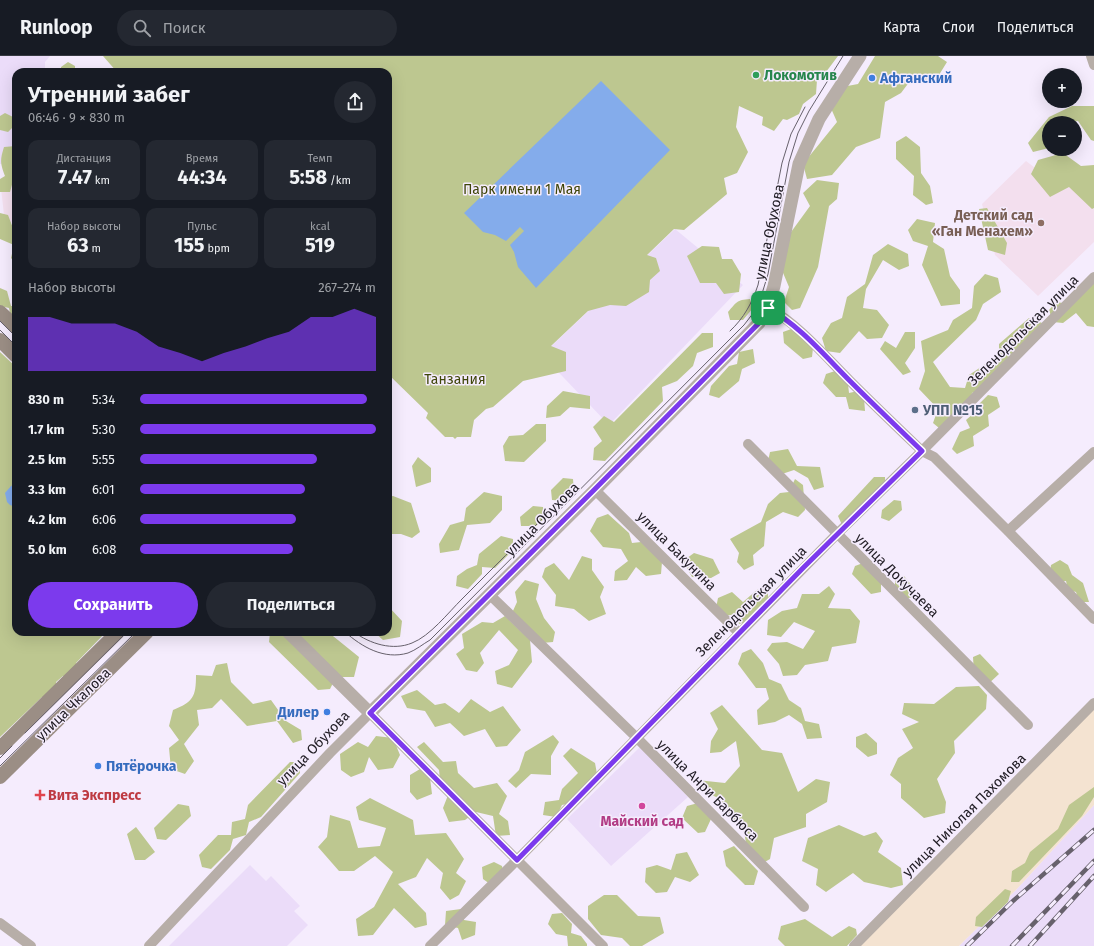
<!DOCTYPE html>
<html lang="ru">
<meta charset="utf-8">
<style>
:root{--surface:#171b24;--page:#242831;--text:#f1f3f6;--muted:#9ea1a6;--line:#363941;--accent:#7c3aed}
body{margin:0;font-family:"Fira Sans",sans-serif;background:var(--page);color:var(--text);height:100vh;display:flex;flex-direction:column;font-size:15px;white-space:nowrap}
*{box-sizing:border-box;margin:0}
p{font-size:13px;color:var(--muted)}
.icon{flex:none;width:22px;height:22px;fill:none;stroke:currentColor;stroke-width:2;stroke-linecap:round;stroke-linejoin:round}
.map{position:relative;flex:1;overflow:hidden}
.sheet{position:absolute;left:12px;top:12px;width:380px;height:568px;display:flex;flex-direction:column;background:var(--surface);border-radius:12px;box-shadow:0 4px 16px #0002}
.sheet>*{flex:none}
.controls{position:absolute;left:1042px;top:12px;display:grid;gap:8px}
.controls a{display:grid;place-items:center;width:40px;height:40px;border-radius:50%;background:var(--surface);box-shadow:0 4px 16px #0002;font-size:20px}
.pin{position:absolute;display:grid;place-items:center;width:34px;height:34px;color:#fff;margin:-17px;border-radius:8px;box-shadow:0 2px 6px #0006}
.round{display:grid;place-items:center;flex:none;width:42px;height:42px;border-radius:21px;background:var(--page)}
.summary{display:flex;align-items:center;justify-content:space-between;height:68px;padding:0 16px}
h1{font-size:22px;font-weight:700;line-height:30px}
.figures{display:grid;grid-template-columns:repeat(3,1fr);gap:6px;height:68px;padding:4px 16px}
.figures div{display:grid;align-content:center;border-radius:10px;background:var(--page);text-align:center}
.figures b{font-size:20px;font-weight:700}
.figures small{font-size:11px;font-weight:400}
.figures p{font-size:11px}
.chart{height:112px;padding:8px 16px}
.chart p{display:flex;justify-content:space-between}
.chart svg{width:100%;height:72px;margin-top:4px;fill:var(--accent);opacity:.7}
.cta{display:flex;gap:8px;margin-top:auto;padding:8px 16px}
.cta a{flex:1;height:46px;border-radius:24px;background:var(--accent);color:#fff;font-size:16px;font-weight:700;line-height:46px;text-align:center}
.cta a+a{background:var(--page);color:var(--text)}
ul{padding:0 16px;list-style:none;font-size:13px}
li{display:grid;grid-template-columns:64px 48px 1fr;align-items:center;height:30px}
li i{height:10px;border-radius:5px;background:var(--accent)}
header{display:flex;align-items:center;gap:24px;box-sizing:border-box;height:56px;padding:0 20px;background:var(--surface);border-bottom:1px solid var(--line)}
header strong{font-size:19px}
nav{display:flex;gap:22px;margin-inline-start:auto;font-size:14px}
.search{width:280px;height:36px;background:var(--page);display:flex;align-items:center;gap:10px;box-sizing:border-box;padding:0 14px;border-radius:22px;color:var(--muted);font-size:15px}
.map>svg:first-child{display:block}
.built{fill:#ebdcf9}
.industrial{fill:#f4e3d1}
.education{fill:#f3dfee}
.green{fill:#bdc790}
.water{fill:#84aceb}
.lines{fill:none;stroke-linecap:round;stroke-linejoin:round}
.minor{stroke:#b7aea8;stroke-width:10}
.tertiary{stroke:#b7aea8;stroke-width:13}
.secondary{stroke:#9b8e85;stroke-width:14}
.tram{stroke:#67616c;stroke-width:1}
.rail-casing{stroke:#67616c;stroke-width:4.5}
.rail{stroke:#f5ecfd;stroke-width:3;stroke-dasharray:9;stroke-linecap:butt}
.route-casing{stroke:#fff;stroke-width:8}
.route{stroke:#7c3aed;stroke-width:5}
.leisure-dot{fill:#2e9e5b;stroke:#f5ecfd;stroke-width:1.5}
.shop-dot{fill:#3f7fe0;stroke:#f5ecfd;stroke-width:1.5}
.education-dot{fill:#8d6e63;stroke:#f5ecfd;stroke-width:1.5}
.service-dot{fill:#5c6f8a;stroke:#f5ecfd;stroke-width:1.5}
.health-dot{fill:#e0444e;stroke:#f5ecfd;stroke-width:1.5}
.hotel-dot{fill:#d1479c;stroke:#f5ecfd;stroke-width:1.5}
.labels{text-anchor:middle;stroke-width:3;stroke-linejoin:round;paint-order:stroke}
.leisure-label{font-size:14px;font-weight:bold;fill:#27864d;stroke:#f5ecfd;text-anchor:start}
.shop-label{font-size:14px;font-weight:bold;fill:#366cbe;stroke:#f5ecfd;text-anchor:start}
.park-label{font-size:14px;fill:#3e4508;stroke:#f5ecfd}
.education-label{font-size:14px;font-weight:bold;fill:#785e54;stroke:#f5ecfd;text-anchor:end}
.street-label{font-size:14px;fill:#201c24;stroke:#f5ecfd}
.service-label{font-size:14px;font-weight:bold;fill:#4e5e75;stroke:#f5ecfd;text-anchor:start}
.health-label{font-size:14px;font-weight:bold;fill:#be3a42;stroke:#f5ecfd;text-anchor:start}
.hotel-label{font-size:14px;font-weight:bold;fill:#b23c85;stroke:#f5ecfd}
</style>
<header>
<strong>Runloop</strong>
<div class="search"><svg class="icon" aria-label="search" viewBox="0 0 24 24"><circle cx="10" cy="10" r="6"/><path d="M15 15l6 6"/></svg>Поиск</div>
<nav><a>Карта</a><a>Слои</a><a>Поделиться</a></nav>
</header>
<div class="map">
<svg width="1094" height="890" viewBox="0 0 1094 890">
<rect width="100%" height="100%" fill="#f5ecfd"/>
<!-- built -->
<path class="built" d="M0 0H50L45 6V16H16V108H0Z
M675 173 743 229 609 369 542 299Z
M640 691 688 741 611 810 567 763Z
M1094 749V890H959L1016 834Z
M250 809 266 825 271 820 300 850 294 855 308 869 287 890H169Z"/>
<!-- industrial -->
<path class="industrial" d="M1094 651V749L1016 834 959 890H857Z"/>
<!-- education -->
<path class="education" d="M1026 105 1051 124 1094 116V186L1038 240 995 199 982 148Z
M16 121V171L4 159 0 123Z"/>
<!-- green -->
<path class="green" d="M103 0H838L823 20 817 24 816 38 803 48 799 58 787 64 783 63 774 75 762 69 763 61 739 50 736 71 748 96 737 117 724 122 727 138 684 174 674 173 647 199 656 202 660 215 650 224 649 236 626 250 610 249 588 255 551 290 566 296V315L523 325 493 351 486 353 474 364 471 381H457L455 383 453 381H445L426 362 428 357 388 318V16H117Z
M875 0H938L947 6 934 27 910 25 901 37 885 46 880 82 856 91 832 119 807 123 803 108 837 66 830 50 842 31 858 28Z
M68 6 75 10V16H61V11Z
M1072 50H1094V85L1091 84 1078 65 1067 67H1049V92L1033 96 1028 87 1049 61Z
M5 57 13 61 14 70 8 76 0 74V60Z
M906 80 920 91 921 117 930 130 933 147 926 149 913 139 914 120 896 103V86Z
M16 90V125H13L10 136H0V123L5 120C0 107 0 104 4 91Z
M1063 97 1081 110 1094 109V152L1092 153 1069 131 1050 141 1031 118 1038 104Z
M817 124 839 127 837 143 829 150 818 211 800 252 792 254 784 246 789 231 781 212 786 183 810 150 803 137Z
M987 152 1007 187 1005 199 988 194 979 153Z
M0 157 8 159 13 172H16V208L11 202 14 189 0 183Z
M917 163 935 167 933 186 944 193 950 220 960 234V248L941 250 922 209 928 190 913 185 908 174Z
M888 188 908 198 909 210 899 214 883 204 866 233 863 252 877 254 889 269 882 282 867 283 859 275 840 297 826 295 822 282 831 267 842 262 847 241 865 228 873 199Z
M702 190 719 191 722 203H732L741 218 739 236 724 238 716 227H700L687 200Z
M985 218 998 222 1001 236 983 248 976 264 933 306 950 331 965 332 969 319 999 299V288L1029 262 1042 267 983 332 972 337 970 350 939 372 933 367 938 353 919 333 925 315 921 285 948 274 953 264 972 252 974 230Z
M1094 220V271L1087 270 1076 257 1063 267 1053 266 1049 254 1056 246 1069 248Z
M0 232 7 235 11 250H16V267L11 262 9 252 0 250Z
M750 243 753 252 743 264H730L728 256C737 246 736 244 750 243Z
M794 272 813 292 812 301 803 303 784 287 783 276Z
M905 276H915V292L905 307 911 316 903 319 880 293 885 285 896 292Z
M702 277H713V291L697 297 693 310 677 325 662 331 663 345 605 405 593 404 594 392 602 385 593 371 604 360 614 366Z
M753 293 755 307 742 313 739 325 719 342 709 339 711 330 729 310 737 308 739 296Z
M0 296 16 311V576H106L76 607 77 610 66 620H63L56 626V629L45 641H42L0 681Z
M835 315 848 328 849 337 858 335 864 342 865 355 849 353 846 341H836L823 327 826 318Z
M563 335 590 340V353L570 351 560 360 546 362 547 350Z
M988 339 997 341 1000 351 988 359 989 370 973 380 974 390 957 398 952 393 960 376 970 372 966 364 974 357 981 358 979 348Z
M536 368H546V385L524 406 505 405 503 390 509 380 523 379Z
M788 393 797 410 820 411 824 431 814 434 808 422 794 414 776 420 767 410 770 396Z
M418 401 431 412V426L416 431 412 410Z
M874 421H885V428L842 469 838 460Z
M563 422 573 423 574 436 565 445 552 444 551 434Z
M795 423 803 429 805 454 798 461 783 456 766 466 764 490 753 499 754 509 744 514 737 506 739 497 730 483 761 466 768 448 780 437 789 436Z
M484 436 502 440V454L490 467 467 469 459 494 440 497 439 488 450 469 464 465 466 452Z
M393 440 411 447 420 476 412 482 401 478H388V441Z
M894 444 901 445 902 454 889 465 881 462 882 454Z
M533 450 543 451 545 462 536 470H521L520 461Z
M608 458 629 477 632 487 641 486 662 506 661 518 646 520 636 511 627 524 614 525 615 515 628 505 621 493 603 491 590 475 597 462Z
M501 480 513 483V494L495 512 482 511V518L468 533 456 530 457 520 467 513 477 509 479 498Z
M694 497 713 503 720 517 711 522 692 521 683 505Z
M582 500 592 503V514L604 531 600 541 606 558 589 565 574 553 555 550 556 539 542 521 545 512 554 507 569 524Z
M1060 504 1068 509 1072 519 1083 527 1089 546H1079L1076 536 1068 534 1066 525 1059 526 1050 517 1051 509Z
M863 507 881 525V536L871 538 852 518 855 510Z
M904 520 913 531 915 540 906 543 895 531V522Z
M525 524 539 528 536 543 544 562 555 576 553 586 542 587 512 557 517 546 515 536Z
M829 530 835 538 828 552 850 553 860 565 856 587 832 591 828 605 805 609 797 619 783 620 779 608 767 594 772 587 787 586 803 593 815 575 794 566 781 581 767 579 768 564 782 555 797 552 802 538H819Z
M758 533 768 534V542L746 566 739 568 736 558 725 560 716 552 718 542 732 536 743 546Z
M388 550 402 565 400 581 383 584 374 576H388Z
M505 560 530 584 532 606 512 632 497 628 495 615 509 609 518 594 499 574 480 597 484 607 477 616 466 614 456 598 464 592 462 578 482 566 493 567Z
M270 576H328L359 601 354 621H336L330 633 318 634 269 586Z
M751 593 763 607 769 623 781 628 789 644 801 652 805 665 819 668 822 682 807 683 802 668 789 659 775 666 758 669 757 654 769 643 766 632H756L738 608 742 597Z
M980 598 999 618 986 630 974 618 973 601Z
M227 607 231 626 253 648 271 644 286 665 301 674 302 684 293 687 277 665 247 670 221 643 212 652 197 654 199 669 184 688 194 705 185 718 171 713 169 692 179 684 169 670 173 654C193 646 196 641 196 619L212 620 216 609Z
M979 630 987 639 986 653 954 685 955 697 937 723 946 746 945 757 924 762 901 742V728L890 719 898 702 913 692 902 673 919 666 902 658 904 647 934 648 956 631Z
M417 634 435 649 445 647 459 657 471 643 490 656 503 650 521 674 507 690 496 691 485 673 464 680 450 667 435 671 425 655 407 652 401 640Z
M722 649 762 694 782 697 798 736 816 723 830 726 827 746 806 758V771L774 782 770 803 763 807 747 792 744 776 724 756 720 743 696 731 697 724 725 727 740 710 736 685 721 696 710 697 711 685 718 673 710 657Z
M866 677 877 687V698L868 701 856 691V681Z
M553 679 559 686 551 700V719L531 718 516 732 508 725 519 714 525 696Z
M376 680 393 682 400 699 393 712 378 714 369 701 364 716 351 721 341 714 340 698 358 686 368 691Z
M424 686 443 706 456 705 458 717 474 732 497 727 507 740 499 758 508 765 510 779 496 780 493 760 476 756 465 764 449 766 443 752 450 734 440 724 439 714 417 691Z
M571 692 595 707 597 718 571 747 562 749 556 761 543 759 545 746 559 744 562 733 578 717 563 700Z
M290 706H299L300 717 261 761 249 766 246 779 233 783 230 794 211 813 202 811 199 799 218 779H231L232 766 245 763 248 749Z
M420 713 430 722 432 738 417 744 410 736V719Z
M1094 731V741L1082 760 1019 826H1011L1012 815 1025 807 1030 796 1058 773 1069 749Z
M370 742 413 764 415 779 446 777 464 803 456 817 466 825 459 839 450 844 440 832 443 817 427 802 416 821 398 828 426 857 427 869 415 872 394 852 373 879 358 880 356 863 374 851 393 816 375 800 354 815H339L318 791 327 781 330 759 350 765 358 792 380 790 386 772 359 764 356 751Z
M698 747 711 763 705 776 698 777 682 762 687 750Z
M178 748 189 750 191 760 166 784 157 783 154 772Z
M839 769 864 780 876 776 883 785 878 796 901 812 903 829 891 832 864 826 853 817 826 836 816 829 818 813 802 805 808 782Z
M136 771 155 796 145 804H135L127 778Z
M734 790 758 815 754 829H745L726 810 723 795Z
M687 796 699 819 690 826 675 821 667 836 656 837 645 826 646 812 657 809 671 814 676 798Z
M494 806 502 810 504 821 494 831 483 823 482 811Z
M1005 833 1011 835 1008 846 982 871 975 870 976 861Z
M604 839H617L638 860 660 861 664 877 642 890H630L622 882 601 879 588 863V850Z
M461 853 464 864 476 866 475 879 462 884 458 872 445 869 446 855Z
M562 857 572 868 571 877 581 880 587 888V890H568L567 880 556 878 548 868 552 858Z
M805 863 832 881 849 870 856 873 857 879 847 890H785L778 883 781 870Z"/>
<!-- water -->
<path class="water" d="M601 25 670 94 536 232 518 211 514 196 510 189 524 175 520 171 506 185 495 179 483 176 464 157Z
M16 428V451L10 449 7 446 5 437 11 430Z"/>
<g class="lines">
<!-- minor -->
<path class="minor" d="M1091 0 1094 9
M768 251C800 270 824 299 850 325 874 349 898 372 922 395L934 401 1008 475 1094 563
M748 388 1028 669
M595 434 739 577
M1008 475 1094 396
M489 538 636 681 804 851
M0 867 31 890
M149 890 330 697 370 657 603 890
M430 890 517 804 837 478 922 395 1094 221
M854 890 1094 647"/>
<!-- tertiary -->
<path class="tertiary" d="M288 576 370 657 595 434 759 267 768 251 774 230 799 108 819 63 860 0"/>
<!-- secondary -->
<path class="secondary" d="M0 256 16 271
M0 284 16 300
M0 692 118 576
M0 721 147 576"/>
<!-- tram -->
<path class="tram" d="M0 265 16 281
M0 274 16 290
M730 275C744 262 752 247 758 229L782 107 791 78 805 51
M345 576C362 591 384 604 408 597 416 594 423 588 430 584L744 269 754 256 761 241 768 218 789 106 798 77 809 55 843 0
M354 576C370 588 393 595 412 587 430 580 448 557 462 543 491 514 520 485 549 456
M25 677 127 576
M0 702 12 690
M0 710 136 576"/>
<!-- rail casing -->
<g class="rail-casing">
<path id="rail" d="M967 890 1013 845 1094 774
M1012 890 1094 805
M1030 890 1094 820"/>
</g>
<!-- rail -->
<use href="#rail" class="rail"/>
</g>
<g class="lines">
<!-- route casing -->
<g class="route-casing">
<path id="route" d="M768 252C800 270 824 299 850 325 874 349 898 372 922 395L804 511 517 804 370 657 594 434 694 333 759 267Z"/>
</g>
<!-- route -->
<use href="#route" class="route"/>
</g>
<!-- markers -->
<circle class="leisure-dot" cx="756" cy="19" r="4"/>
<g class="shop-dot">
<circle cx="872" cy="22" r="4"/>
<circle cx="327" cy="656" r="4"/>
<circle cx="98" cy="710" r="4"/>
</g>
<circle class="education-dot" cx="1041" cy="167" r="4"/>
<circle class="service-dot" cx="915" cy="354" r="4"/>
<path class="health-dot" d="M38 733h4v4h4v4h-4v4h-4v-4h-4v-4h4z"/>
<circle class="hotel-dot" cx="642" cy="750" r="4"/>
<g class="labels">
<!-- leisure labels -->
<g class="leisure-label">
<text x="764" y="24">Локомотив</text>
</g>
<!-- shop labels -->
<g class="shop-label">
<text x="880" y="27">Афганский</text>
<text x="319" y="661" text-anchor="end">Дилер</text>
<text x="106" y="715">Пятёрочка</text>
</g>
<!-- park labels -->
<g class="park-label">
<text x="522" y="138">Парк имени 1 Мая</text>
<text x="455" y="328">Танзания</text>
</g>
<!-- education labels -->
<g class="education-label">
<text x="1033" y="164">Детский сад<tspan x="1033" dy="16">«Ган Менахем»</tspan></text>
</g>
<!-- street labels -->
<g class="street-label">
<text transform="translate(769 176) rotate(-78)" y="5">улица Обухова</text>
<text transform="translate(1023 274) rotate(-45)" y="5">Зеленодольская улица</text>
<text transform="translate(542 463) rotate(-45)" y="5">улица Обухова</text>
<text transform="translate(677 495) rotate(45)" y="5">улица Бакунина</text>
<text transform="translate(897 519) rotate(45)" y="5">улица Докучаева</text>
<text transform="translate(751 545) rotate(-45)" y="5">Зеленодольская улица</text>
<text transform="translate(73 648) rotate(-44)" y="5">улица Чкалова</text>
<text transform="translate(313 692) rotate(-46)" y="5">улица Обухова</text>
<text transform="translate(708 734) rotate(45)" y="5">улица Анри Барбюса</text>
<text transform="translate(964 759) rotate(-45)" y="5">улица Николая Пахомова</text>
</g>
<!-- service labels -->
<g class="service-label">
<text x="923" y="359">УПП №15</text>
</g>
<!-- health labels -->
<g class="health-label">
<text x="48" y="744">Вита Экспресс</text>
</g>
<!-- hotel labels -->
<g class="hotel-label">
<text x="642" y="770">Майский сад</text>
</g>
</g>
</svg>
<div class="controls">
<a>+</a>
<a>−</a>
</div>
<div class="pin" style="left:768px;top:252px;background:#1e9e55"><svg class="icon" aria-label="arrive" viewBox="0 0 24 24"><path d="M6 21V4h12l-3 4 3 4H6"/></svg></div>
<section class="sheet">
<div class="summary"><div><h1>Утренний забег</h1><p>06:46 · 9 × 830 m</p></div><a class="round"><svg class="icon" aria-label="share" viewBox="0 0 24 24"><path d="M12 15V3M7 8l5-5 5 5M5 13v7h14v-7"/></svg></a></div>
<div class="figures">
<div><p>Дистанция</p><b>7.47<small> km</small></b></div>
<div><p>Время</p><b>44:34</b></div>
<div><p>Темп</p><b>5:58<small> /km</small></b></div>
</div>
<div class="figures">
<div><p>Набор высоты</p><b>63<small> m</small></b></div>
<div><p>Пульс</p><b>155<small> bpm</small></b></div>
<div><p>kcal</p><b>519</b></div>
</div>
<div class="chart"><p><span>Набор высоты</span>267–274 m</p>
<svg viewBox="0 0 160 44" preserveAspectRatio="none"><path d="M0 44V11L10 11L20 15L30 15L40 15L50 20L60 29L70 33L80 38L90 33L100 29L110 24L120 20L130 11L140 11L150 6L160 11V44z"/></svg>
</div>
<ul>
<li><b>830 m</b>5:34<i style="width:96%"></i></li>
<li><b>1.7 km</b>5:30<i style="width:100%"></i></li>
<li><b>2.5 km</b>5:55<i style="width:75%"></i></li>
<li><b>3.3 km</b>6:01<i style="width:70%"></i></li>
<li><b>4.2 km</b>6:06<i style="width:66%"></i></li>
<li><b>5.0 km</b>6:08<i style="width:65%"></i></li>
</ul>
<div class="cta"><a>Сохранить</a><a>Поделиться</a></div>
</section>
</div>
